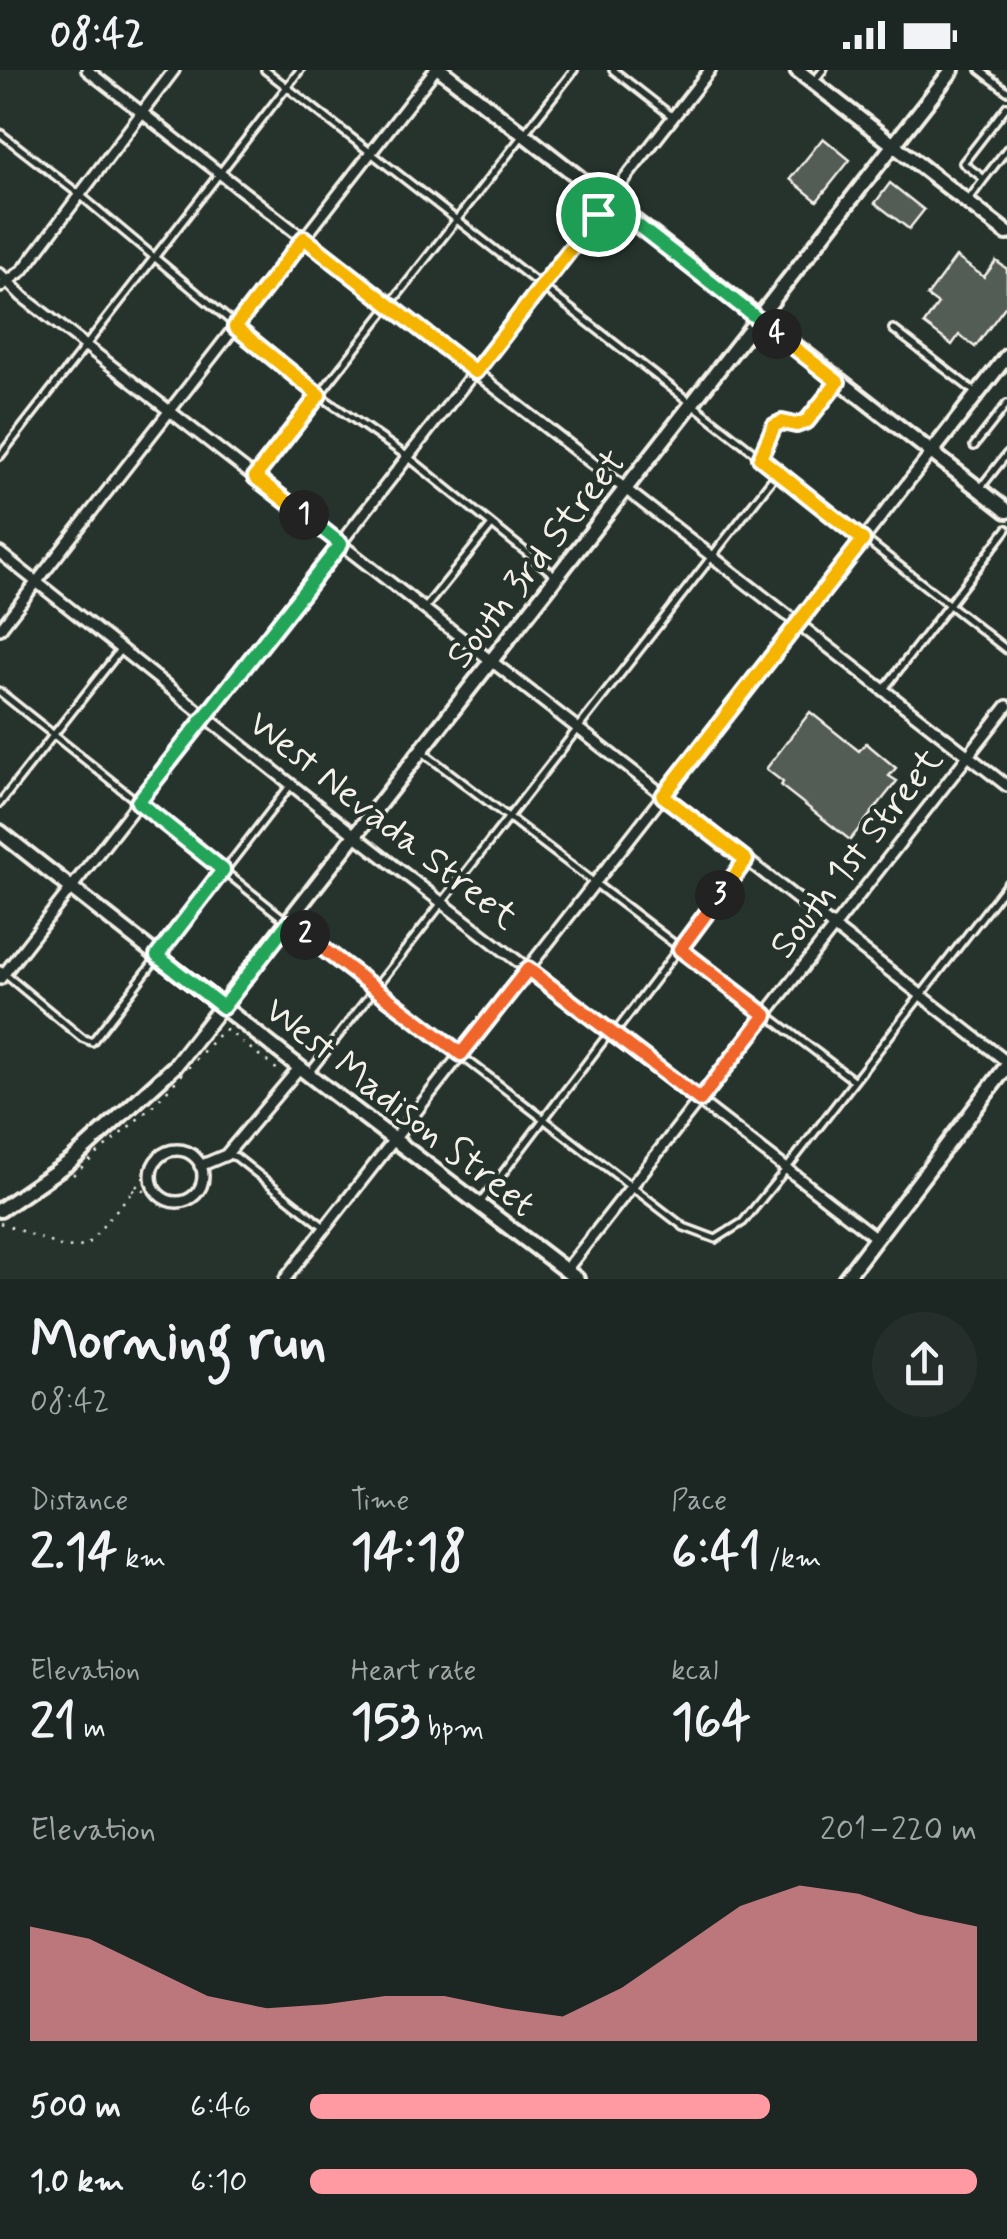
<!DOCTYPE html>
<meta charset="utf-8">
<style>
:root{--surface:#1c2622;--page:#252e2a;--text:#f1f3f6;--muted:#a0a5a5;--accent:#ff9aa2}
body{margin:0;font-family:Mynerve,sans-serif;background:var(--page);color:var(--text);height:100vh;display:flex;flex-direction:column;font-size:38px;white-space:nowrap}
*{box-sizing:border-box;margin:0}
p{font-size:32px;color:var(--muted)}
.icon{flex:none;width:55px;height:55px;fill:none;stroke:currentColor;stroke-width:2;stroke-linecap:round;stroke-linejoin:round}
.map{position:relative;height:1209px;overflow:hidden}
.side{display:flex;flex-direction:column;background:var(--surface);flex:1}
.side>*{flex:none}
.pin{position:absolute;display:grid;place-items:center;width:85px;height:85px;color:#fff;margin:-42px;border:5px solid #fff;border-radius:50%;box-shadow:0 2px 10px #0007}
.km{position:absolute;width:50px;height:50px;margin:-25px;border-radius:50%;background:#222;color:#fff;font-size:28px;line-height:50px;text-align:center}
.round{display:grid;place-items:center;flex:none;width:105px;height:105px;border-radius:52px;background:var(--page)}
.summary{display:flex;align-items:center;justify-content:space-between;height:170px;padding:0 30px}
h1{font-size:55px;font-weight:800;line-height:75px}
.metrics{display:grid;grid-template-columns:repeat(3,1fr);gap:15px;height:170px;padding:10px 30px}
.metrics div{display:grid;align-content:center}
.metrics b{font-size:50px;font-weight:800}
.metrics small{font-size:28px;font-weight:400}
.metrics p{font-size:28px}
.chart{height:280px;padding:20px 30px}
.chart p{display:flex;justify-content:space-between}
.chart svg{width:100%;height:180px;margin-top:10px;fill:var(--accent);opacity:.7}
ul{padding:0 30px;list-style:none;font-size:32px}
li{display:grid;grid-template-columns:160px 120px 1fr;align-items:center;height:75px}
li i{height:25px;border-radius:12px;background:var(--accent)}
.status{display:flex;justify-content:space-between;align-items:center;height:70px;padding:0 50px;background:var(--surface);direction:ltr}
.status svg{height:28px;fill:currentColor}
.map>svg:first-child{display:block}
.building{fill:#525c55;stroke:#f4f1e8;stroke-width:2.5}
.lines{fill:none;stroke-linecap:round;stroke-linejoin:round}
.lane-casing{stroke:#f4f1e8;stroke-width:12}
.street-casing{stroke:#f4f1e8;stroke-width:16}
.secondary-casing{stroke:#f4f1e8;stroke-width:20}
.path{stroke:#f4f1e8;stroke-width:2.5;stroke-dasharray:2.5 8;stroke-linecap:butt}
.lane{stroke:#26332d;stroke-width:5}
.street{stroke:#26332d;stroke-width:9}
.secondary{stroke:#26332d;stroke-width:12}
.split-1-casing{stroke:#fff;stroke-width:20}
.split-2-casing{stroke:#fff;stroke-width:20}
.split-3-casing{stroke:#fff;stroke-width:20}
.split-4-casing{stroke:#fff;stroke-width:20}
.split-5-casing{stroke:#fff;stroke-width:20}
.split-1{stroke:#f5b400;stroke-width:12}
.split-2{stroke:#22a559;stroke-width:12}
.split-3{stroke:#f0652b;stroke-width:12}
.split-4{stroke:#f5b400;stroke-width:12}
.split-5{stroke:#22a559;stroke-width:12}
.labels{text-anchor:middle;stroke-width:8;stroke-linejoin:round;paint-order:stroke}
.street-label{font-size:38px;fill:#f4f1e8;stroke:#26332d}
</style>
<div class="status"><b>08:42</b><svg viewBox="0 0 49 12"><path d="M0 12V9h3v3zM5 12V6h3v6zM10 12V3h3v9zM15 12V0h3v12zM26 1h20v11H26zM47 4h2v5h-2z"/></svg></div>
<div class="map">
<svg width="1007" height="1209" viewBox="0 0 1007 1209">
<rect width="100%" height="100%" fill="#26332d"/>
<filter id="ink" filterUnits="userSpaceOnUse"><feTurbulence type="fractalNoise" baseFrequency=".01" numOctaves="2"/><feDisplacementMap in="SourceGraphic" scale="20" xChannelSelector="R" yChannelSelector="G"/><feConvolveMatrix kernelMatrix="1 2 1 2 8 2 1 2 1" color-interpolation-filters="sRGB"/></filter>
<g filter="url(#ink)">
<!-- building -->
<path class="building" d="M823 68 850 90 817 131 790 109Z
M890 113 924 140 909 159 875 133Z
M956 187 984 207 996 191 1007 199V234L975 277 959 265 952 275 924 254 938 234 927 226Z
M810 642 859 681 866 673 896 698 889 706 897 711 850 770 781 716 783 712 766 699Z"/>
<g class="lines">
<!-- lane casing -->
<g class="lane-casing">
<path id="lane" d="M265 0 1007 580
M613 0 673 47
M980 0 1007 21
M815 10 823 0
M0 63 80 125 319 325 408 387 557 507
M984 109 1007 79
M967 132 984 109 963 93 1007 36
M893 259 975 322
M974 376 1007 334
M0 386 300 0
M760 388 774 356 782 352 796 355 807 351 839 312
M255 407 574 0
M981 417 1007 384
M425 538 492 455
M884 619 1007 459
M0 622 289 853 684 1157 716 1169 743 1152 787 1098 1007 814
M424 683 853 1010
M0 733 121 579
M0 900 82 968 92 972 290 716
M614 964 746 789
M310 1002 777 403
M229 1085 236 1087 323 1156
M481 1132 610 962"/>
</g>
<!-- street casing -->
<g class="street-casing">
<path id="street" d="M87 0 1007 716
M0 204 23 227 1007 992
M0 217 23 200 174 0
M0 483 366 774 876 1168
M0 559 435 0
M0 909 710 0
M151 1106a26 26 0 1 1 52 0a26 26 0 1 1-52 0Z
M200 1096 226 1085 300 997
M566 1200 1007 636
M285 1209 931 383"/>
</g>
<!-- secondary casing -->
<g class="secondary-casing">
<path id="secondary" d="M441 0 1007 441
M797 0 1007 163
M931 383 1007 286
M0 762 308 1004 577 1209
M0 1140 71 1091 175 996 952 0
M845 1209 1007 996"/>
</g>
<!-- path -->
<path class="path" d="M73 1105 154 1035 221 962 227 960 279 1001
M132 1120 156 1122
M0 1153 65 1178 86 1176 152 1098"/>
<!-- lane -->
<use href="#lane" class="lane"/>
<!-- street -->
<use href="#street" class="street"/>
<!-- secondary -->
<use href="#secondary" class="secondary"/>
</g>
</g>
<g class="lines" filter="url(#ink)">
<!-- split-1 casing -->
<g class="split-1-casing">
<path id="split-1" d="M304 445 255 407 319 325 235 257 304 168 475 302 598 144"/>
</g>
<!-- split-2 casing -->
<g class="split-2-casing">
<path id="split-2" d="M304 445 341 474 138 732 223 800 157 886 223 937 288 853 305 865"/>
</g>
<!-- split-3 casing -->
<g class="split-3-casing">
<path id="split-3" d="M305 865 461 984 528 899 700 1030 766 945 680 879 720 825"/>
</g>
<!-- split-4 casing -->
<g class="split-4-casing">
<path id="split-4" d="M720 825 746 790 663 726 863 470 760 388 774 356 782 352 796 355 807 351 838 312 777 264"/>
</g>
<!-- split-5 casing -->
<g class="split-5-casing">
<path id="split-5" d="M598 144 608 132 777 264"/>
</g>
<!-- split-1 -->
<use href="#split-1" class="split-1"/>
<!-- split-2 -->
<use href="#split-2" class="split-2"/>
<!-- split-3 -->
<use href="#split-3" class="split-3"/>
<!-- split-4 -->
<use href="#split-4" class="split-4"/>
<!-- split-5 -->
<use href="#split-5" class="split-5"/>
</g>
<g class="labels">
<!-- street labels -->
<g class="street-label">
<text transform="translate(535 488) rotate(-52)" y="13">South 3rd Street</text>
<text transform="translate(384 749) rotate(38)" y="13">West Nevada Street</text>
<text transform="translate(855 782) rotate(-52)" y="13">South 1st Street</text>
<text transform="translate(401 1036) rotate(38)" y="13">West Madison Street</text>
</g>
</g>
</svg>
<div class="pin" style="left:598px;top:144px;background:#1e9e55"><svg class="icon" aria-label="arrive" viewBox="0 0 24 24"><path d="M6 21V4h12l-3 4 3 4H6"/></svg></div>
<b class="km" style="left:304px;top:445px">1</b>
<b class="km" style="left:305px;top:865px">2</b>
<b class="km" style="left:720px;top:825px">3</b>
<b class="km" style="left:777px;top:264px">4</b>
</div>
<section class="side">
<div class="summary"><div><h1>Morning run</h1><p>08:42</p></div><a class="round"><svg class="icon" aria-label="share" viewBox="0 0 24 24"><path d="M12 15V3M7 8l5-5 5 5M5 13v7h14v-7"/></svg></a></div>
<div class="metrics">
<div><p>Distance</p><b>2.14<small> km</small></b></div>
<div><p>Time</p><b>14:18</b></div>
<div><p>Pace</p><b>6:41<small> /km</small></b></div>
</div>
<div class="metrics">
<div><p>Elevation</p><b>21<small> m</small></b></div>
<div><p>Heart rate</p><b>153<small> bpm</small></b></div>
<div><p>kcal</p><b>164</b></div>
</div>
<div class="chart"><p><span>Elevation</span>201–220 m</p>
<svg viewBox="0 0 160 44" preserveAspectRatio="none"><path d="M0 44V16L10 19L20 26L30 33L40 36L50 35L60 33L70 33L80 36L90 38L100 31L110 21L120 11L130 6L140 8L150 13L160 16V44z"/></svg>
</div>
<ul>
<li><b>500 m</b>6:46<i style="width:69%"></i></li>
<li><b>1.0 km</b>6:10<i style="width:100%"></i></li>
</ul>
</section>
